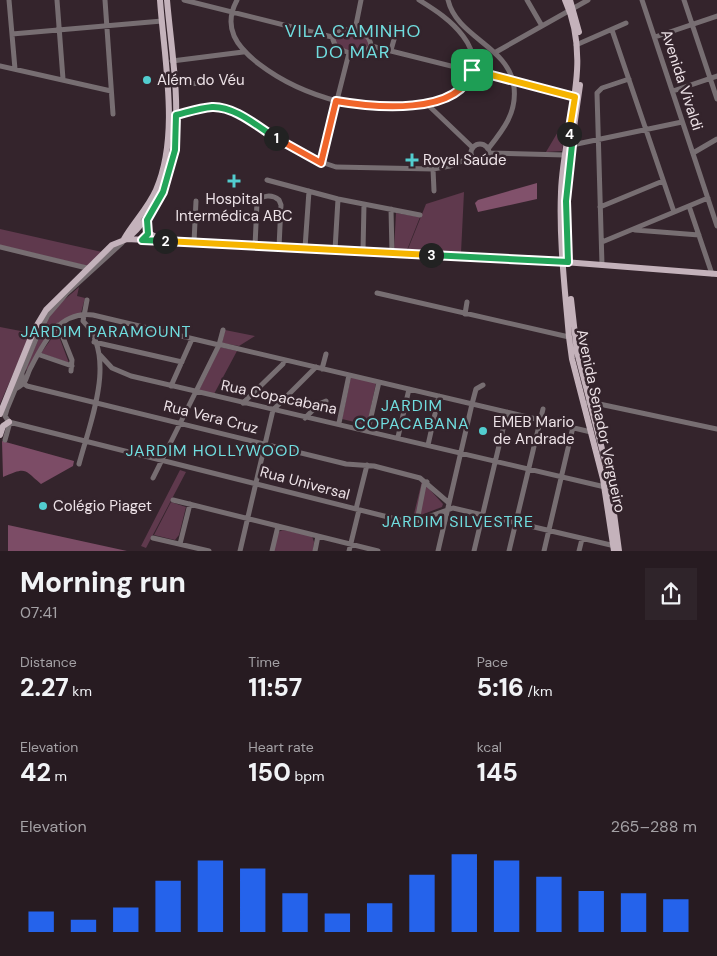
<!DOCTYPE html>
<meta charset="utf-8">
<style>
:root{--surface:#271b21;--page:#2f242a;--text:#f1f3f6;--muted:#a4a1a5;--accent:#2563eb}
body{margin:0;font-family:"DM Sans",sans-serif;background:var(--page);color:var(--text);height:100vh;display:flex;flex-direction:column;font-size:19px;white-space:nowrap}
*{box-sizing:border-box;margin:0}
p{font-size:16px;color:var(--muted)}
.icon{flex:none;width:28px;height:28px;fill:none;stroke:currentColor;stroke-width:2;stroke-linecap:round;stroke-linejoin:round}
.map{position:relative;height:551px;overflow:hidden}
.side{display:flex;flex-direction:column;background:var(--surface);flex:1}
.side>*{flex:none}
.pin{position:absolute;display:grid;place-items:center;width:42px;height:42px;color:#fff;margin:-21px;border-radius:10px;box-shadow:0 2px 8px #0006}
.km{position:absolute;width:25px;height:25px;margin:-12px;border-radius:50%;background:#222;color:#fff;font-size:14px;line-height:25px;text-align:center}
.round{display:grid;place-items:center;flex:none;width:52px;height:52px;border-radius:0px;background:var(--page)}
.overview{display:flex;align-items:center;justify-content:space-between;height:85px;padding:0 20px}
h1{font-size:28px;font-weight:800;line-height:38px}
.figures{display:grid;grid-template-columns:repeat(3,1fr);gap:8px;height:85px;padding:5px 20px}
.figures div{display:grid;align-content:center}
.figures b{font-size:25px;font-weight:800}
.figures small{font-size:14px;font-weight:400}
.figures p{font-size:14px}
.chart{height:140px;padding:10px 20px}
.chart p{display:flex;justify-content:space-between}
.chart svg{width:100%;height:90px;margin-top:5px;stroke:var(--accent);stroke-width:6}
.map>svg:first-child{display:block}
.green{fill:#5f394d}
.forest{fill:#7c4c66}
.water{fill:#81516b}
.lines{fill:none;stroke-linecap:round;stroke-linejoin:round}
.minor{stroke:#776e72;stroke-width:5}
.major{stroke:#c4b2bb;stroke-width:6}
.split-1-casing{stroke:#fff;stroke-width:10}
.split-2-casing{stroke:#fff;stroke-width:10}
.split-3-casing{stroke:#fff;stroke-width:10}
.split-4-casing{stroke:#fff;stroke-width:10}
.split-5-casing{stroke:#fff;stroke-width:10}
.split-1{stroke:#f0652b;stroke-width:6}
.split-2{stroke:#22a559;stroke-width:6}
.split-3{stroke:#f5b400;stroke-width:6}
.split-4{stroke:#22a559;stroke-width:6}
.split-5{stroke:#f5b400;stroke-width:6}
.poi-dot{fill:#52cdcf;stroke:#34242c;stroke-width:2}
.labels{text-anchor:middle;stroke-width:5;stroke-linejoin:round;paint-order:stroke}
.poi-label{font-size:15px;fill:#ede2e7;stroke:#34242c;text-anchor:start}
.street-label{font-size:15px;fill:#ede2e7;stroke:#34242c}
.neighbourhood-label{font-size:16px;letter-spacing:1px;fill:#70dddf;stroke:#34242c}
.quarter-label{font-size:18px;letter-spacing:1px;fill:#70dddf;stroke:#34242c}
</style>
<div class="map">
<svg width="717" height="551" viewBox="0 0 717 551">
<rect width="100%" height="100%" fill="#34242c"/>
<!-- green -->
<path class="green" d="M346 31 366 37 370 45C359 54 345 54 335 42V36Z
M562 125 566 126 562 151 546 152Z
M464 192 461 253 408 249 426 204Z
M396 213 420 217 407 250H394Z
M0 229 102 252 87 266 0 245Z
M79 287 77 296 85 298 81 313 58 323 27 370 25 369 47 321 56 307Z
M0 327 31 333 0 404Z
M225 330 255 336 239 346 222 343Z
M57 331 69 363 41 353Z
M220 347 237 351 214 394 199 390Z
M351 377 376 383 367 425 342 419Z
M180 470 186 472 146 548 141 546Z
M422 481 443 504 442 507 413 518Z
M171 502 186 507 179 535 175 540 154 535Z
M283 530 312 536 314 542 313 551H274L278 532Z"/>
<!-- forest -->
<path class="forest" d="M2 441 74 461 73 466 41 484C23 469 27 467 3 477Z
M8 525 127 551H8Z"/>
<!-- water -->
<path class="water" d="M537 183V199L478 212 475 203 478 200Z"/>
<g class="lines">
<!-- minor -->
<path class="minor" d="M9 0 15 69
M57 0 63 79
M105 0 113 114
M184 0 332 37
M237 0C222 28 237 47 259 64 302 97 374 118 428 104 461 95 488 69 463 36 451 20 435 10 419 0
M448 0C457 38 509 46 514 87 517 113 503 130 488 149
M527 0 542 26
M642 0 717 226
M684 0 717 99
M390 25 397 29 391 50
M350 29C360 31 370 34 371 46 363 58 345 54 335 45L332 37 335 33Z
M355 30 361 0
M612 30 674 212
M12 34 162 21
M655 37 717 16
M576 45 626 23
M371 46 575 97
M496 52 588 0
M172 61 243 52
M0 66 111 91
M174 85 202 83
M673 91 717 76
M427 104 472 147
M176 115 210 107 231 110 309 158 336 167 433 169 450 166 472 157
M471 153a9 9 0 1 1 18 0a9 9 0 1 1-18 0Z
M572 145 682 122
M489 153 565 155
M693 153 717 139
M321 163 349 53
M433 169 434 191
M267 180 338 199 420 215
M689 206 712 274
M600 207 663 181
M391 209 392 253
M635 230 699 235
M194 242 196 201
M602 242 708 198
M122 243 66 294 48 315 36 339 7 409 5 416 9 422 408 522 417 521 453 508 615 546
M255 246 257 202C262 195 272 194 279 200L281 205 279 247
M0 247 87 268
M305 248 309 191
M335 250 338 199
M363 251 364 204
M602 265 597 93 602 88 629 79
M377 293 569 337
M465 314 467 302
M58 325 72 360 71 371
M94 342 182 362
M222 345 591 432
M40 355 72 366
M100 355 112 368 131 376 605 487
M322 369 326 354
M22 374V382L27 386 346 464 374 466 420 478 449 503
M171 386 192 339
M14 390C17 388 22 385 24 383 26 380 28 373 30 369 43 344 59 310 93 315L219 345
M243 403 283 364 284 360
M584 404 590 402 717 429
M305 418 319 404 326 401
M339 423 349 375
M368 430 379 382
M398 437 409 389
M5 440 10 422
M428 445 439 396
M79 464C90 422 118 356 83 321L87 300
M153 478 219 345 223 330
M173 500 378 551
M356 509 367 465
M417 521 424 485 427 482
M153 538 209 551
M180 544 190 504
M240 551 273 410 316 367
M272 551 278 526
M315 551 318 536
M349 551 359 510
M438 551 472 404 476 389 483 385
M474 551 507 412
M509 551 543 409
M544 551 573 427
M579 551 582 539"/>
<!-- major -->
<path class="major" d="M565 0C594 63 563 128 561 192 559 240 565 290 569 337L572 359 603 479 614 551
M570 0 579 32
M147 220 149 233 159 239
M567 231V176L580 85
M124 239C134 222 148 208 156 190 180 135 164 59 160 0
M127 239C197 177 174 82 167 0
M571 299 577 352 609 476 619 551
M0 414 34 330 46 310 112 245 127 239 564 262 717 274
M0 435 3 426 9 422"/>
</g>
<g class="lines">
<!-- split-1 casing -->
<g class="split-1-casing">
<path id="split-1" d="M276 138 321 163 336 101C371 107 460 117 472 70"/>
</g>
<!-- split-2 casing -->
<g class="split-2-casing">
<path id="split-2" d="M165 241 142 240 148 234 147 220 163 192 175 150 176 115C188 112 200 108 212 107 234 106 257 126 276 138"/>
</g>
<!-- split-3 casing -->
<g class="split-3-casing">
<path id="split-3" d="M165 241 431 255"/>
</g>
<!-- split-4 casing -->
<g class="split-4-casing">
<path id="split-4" d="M431 255 568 262 566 201 572 145 569 134"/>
</g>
<!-- split-5 casing -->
<g class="split-5-casing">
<path id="split-5" d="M472 70 575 97 569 134"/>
</g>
<!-- split-1 -->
<use href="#split-1" class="split-1"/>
<!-- split-2 -->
<use href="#split-2" class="split-2"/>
<!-- split-3 -->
<use href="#split-3" class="split-3"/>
<!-- split-4 -->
<use href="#split-4" class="split-4"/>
<!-- split-5 -->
<use href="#split-5" class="split-5"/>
</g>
<!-- markers -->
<g class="poi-dot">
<circle cx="147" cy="80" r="5"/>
<path d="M409.5 152.5h5v5h5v5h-5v5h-5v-5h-5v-5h5z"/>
<path d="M231.5 173.5h5v5h5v5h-5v5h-5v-5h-5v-5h5z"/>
<circle cx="483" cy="431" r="5"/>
<circle cx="43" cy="506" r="5"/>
</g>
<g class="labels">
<!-- poi labels -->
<g class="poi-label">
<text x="157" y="85">Além do Véu</text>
<text x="423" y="165">Royal Saúde</text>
<text x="234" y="204" text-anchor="middle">Hospital<tspan x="234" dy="17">Intermédica ABC</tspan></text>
<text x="493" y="427">EMEB Mario<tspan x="493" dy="17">de Andrade</tspan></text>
<text x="53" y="511">Colégio Piaget</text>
</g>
<!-- street labels -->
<g class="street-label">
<text transform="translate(682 80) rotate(72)" y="5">Avenida Vivaldi</text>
<text transform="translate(279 397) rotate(12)" y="5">Rua Copacabana</text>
<text transform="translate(211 417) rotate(14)" y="5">Rua Vera Cruz</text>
<text transform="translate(601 421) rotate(78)" y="5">Avenida Senador Vergueiro</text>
<text transform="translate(305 483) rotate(15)" y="5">Rua Universal</text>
</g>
<!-- neighbourhood labels -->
<g class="neighbourhood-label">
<text x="106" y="337">JARDIM PARAMOUNT</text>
<text x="412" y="411">JARDIM<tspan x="412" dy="18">COPACABANA</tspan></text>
<text x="213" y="456">JARDIM HOLLYWOOD</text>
<text x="458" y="527">JARDIM SILVESTRE</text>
</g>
<!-- quarter labels -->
<g class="quarter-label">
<text x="353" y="37">VILA CAMINHO<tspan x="353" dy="21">DO MAR</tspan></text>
</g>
</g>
</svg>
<div class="pin" style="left:472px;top:70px;background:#1e9e55"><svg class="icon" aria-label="arrive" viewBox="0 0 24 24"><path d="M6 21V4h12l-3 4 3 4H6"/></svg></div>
<b class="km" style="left:276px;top:138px">1</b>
<b class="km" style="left:165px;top:241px">2</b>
<b class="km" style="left:431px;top:255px">3</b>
<b class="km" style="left:569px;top:134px">4</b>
</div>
<section class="side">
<div class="overview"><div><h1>Morning run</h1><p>07:41</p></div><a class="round"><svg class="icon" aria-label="share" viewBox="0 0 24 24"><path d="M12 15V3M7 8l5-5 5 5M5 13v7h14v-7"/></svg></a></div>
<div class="figures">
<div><p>Distance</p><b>2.27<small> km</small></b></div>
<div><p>Time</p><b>11:57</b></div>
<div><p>Pace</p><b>5:16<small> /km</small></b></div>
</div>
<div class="figures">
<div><p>Elevation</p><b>42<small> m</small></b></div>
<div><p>Heart rate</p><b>150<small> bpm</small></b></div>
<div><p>kcal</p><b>145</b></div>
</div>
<div class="chart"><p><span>Elevation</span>265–288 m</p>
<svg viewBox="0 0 160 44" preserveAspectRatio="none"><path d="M5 44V34M15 44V38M25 44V32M35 44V19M45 44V9M55 44V13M65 44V25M75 44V35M85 44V30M95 44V16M105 44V6M115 44V9M125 44V17M135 44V24M145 44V25M155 44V28"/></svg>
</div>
</section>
